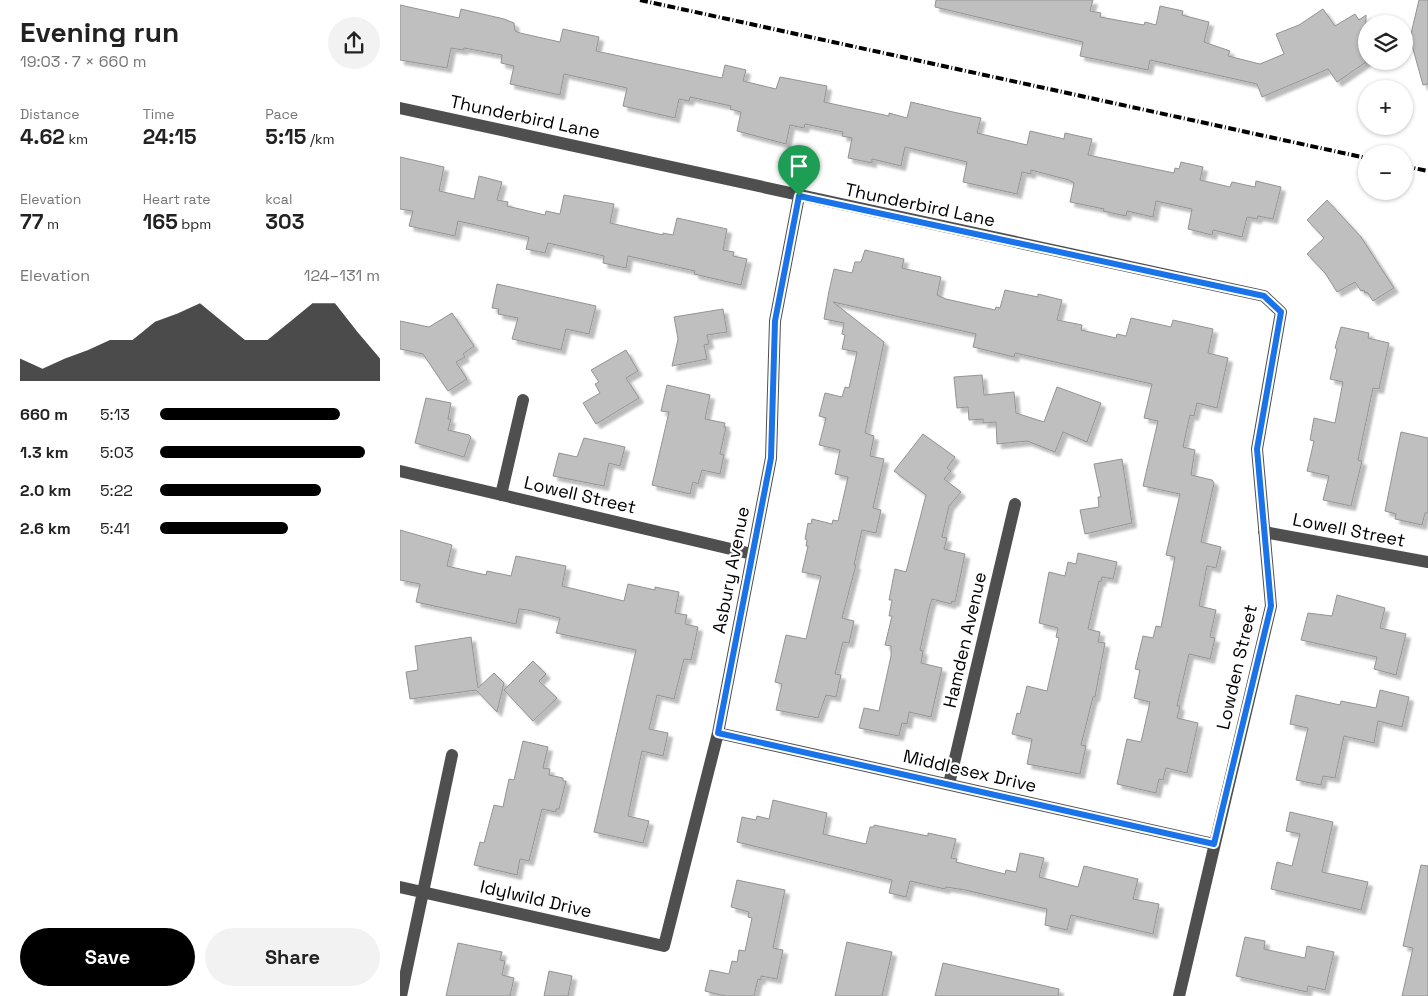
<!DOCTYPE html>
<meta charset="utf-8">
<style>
:root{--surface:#fff;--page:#f2f2f2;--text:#222;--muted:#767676;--accent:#000}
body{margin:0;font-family:"Space Grotesk",sans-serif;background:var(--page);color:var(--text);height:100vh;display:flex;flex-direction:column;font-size:19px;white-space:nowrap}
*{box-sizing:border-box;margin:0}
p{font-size:16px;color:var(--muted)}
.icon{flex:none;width:28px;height:28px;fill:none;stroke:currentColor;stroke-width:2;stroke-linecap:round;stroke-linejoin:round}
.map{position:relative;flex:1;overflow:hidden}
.side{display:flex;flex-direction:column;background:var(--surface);width:400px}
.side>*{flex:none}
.fabs{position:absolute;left:958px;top:15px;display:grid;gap:10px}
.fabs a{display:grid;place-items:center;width:55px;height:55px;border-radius:50%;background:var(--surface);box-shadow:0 1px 4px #0004;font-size:25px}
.pin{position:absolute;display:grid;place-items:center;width:42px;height:42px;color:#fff;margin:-51px -21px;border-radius:50% 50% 50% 0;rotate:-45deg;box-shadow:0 0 5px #0007}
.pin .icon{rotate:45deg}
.round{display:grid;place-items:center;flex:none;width:52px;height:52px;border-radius:26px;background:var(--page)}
.summary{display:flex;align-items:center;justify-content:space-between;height:85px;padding:0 20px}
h1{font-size:28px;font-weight:700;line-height:38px}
.figures{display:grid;grid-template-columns:repeat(3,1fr);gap:8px;height:85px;padding:5px 20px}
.figures div{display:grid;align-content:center}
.figures b{font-size:21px;font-weight:700}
.figures small{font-size:14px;font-weight:400}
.figures p{font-size:14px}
.chart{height:140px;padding:10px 20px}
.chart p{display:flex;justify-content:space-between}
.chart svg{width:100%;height:90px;margin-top:5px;fill:var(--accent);opacity:.7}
.button{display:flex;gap:10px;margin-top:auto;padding:10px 20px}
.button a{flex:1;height:58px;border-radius:30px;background:var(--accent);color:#fff;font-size:20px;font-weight:700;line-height:58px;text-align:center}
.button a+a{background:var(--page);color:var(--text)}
ul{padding:0 20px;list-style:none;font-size:16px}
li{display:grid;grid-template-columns:80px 60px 1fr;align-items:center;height:38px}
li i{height:12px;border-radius:6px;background:var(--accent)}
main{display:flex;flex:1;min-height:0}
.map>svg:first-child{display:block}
.building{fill:#bfbfbf;stroke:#939393;filter:url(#shadow)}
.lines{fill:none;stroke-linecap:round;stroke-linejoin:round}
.minor{stroke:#4f4f4f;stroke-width:12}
.rail{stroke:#000;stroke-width:4;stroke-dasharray:8 2.5 1 2.5;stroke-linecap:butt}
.route-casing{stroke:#fff;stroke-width:10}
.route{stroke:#1a73e8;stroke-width:6}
.labels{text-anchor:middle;stroke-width:4.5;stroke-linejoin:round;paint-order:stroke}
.street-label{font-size:18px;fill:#000;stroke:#fff}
</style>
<main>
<section class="side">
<div class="summary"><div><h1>Evening run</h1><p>19:03 · 7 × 660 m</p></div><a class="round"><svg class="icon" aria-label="share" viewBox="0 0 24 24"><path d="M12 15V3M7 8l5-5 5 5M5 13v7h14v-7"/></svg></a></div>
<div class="figures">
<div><p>Distance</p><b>4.62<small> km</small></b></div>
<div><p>Time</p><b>24:15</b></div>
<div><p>Pace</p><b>5:15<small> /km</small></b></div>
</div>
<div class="figures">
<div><p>Elevation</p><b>77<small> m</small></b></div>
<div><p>Heart rate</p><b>165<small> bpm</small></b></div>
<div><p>kcal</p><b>303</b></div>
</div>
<div class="chart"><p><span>Elevation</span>124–131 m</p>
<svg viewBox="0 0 160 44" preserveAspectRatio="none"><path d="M0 44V33L10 38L20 33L30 29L40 24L50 24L60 15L70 11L80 6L90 15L100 24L110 24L120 15L130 6L140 6L150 20L160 33V44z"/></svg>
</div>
<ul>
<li><b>660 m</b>5:13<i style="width:82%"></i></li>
<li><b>1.3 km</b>5:03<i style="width:93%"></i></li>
<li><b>2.0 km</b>5:22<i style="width:73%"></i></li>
<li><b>2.6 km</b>5:41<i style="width:58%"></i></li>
</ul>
<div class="button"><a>Save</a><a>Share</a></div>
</section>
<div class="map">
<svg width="1028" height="996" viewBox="0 0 1028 996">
<defs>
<filter id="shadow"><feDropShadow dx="4.5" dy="4.5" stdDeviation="1" flood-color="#0004"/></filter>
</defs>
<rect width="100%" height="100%" fill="#fff"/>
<!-- building -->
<path class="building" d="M536 0H693L690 11 701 13 700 17 744 25 745 22 756 25 760 6 783 11 782 15 809 22 804 42 830 51 828 56 860 64 884 54 876 34 899 25 923 9 935 26 955 14 959 20 966 15V62L937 82 928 69 862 97 857 84 750 60 748 70 680 56 683 42 535 7Z
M1019 0H1028V84L1023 85 1010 38Z
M0 5 59 18 61 9 104 19 114 23 115 31 120 33 160 42 163 29 199 37 196 51 322 78 325 65 346 70 343 81 376 89 380 77 427 86 424 102 489 116V113L507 118 511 102 553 112 581 118 577 133 627 145 630 131 664 139 665 133 692 139 688 155 774 173 775 168 779 169 781 162 803 167 800 180 830 187 832 182 855 187 856 181 881 187 873 219 858 216 857 219 847 217 842 237 813 230 812 235 788 229 792 209 756 201 753 217 727 211 726 216 703 211 704 209 670 202 674 183 669 180 631 170V174L622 172 617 194 563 182 567 162 505 147 501 166 472 159V163L448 158 452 138 442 136 443 132 405 124 404 128 390 125 386 144 337 131 341 112 330 109 331 106 290 97 289 101 279 99 275 118 223 106 227 88 164 74 160 95 110 84 114 66 101 63 102 55 64 48 63 50 51 48 47 68 0 60Z
M0 157 44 167 39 191 74 199 79 176 102 182 97 200 108 202 107 206 145 215 146 211 160 214 164 195 214 204 210 223 263 235V233L273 235 277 218 327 229 323 250 334 252 333 256 347 259 341 285 294 274 295 271 228 256 226 268 203 263 204 256 148 243 145 253 126 249 129 237 58 221 55 236 9 226 13 211 0 209Z
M927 200 961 237 994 288 973 301 967 292 965 293 964 290 961 291 955 282 937 292 925 273 907 254 924 238 907 220Z
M465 250 504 259 502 268 541 277 537 295 546 299 595 310 596 307 600 308 605 290 638 297V294L662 300 657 320 682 325 681 330 716 338 717 334 726 336 731 318 771 327 773 320 813 329 808 353 828 358 817 408 797 403 794 416 790 415 783 447 795 450 791 475 812 480 814 483 801 542 821 547 816 568 807 566 799 606 816 610 810 637 815 638 810 659 789 654 777 706H780L777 718 798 723 787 773 766 768 763 780 759 779 756 793 717 784 727 739 741 742 750 702 734 698 740 670 735 669 743 636 753 638 756 626 761 627 775 557 766 555 780 494 743 486 758 421 744 418 752 384 615 353 614 357 573 347 576 334 433 302 484 342 465 433 474 436 470 456 484 459 473 508 481 510 476 533 462 530 454 565H456L442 618 454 621 449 643 443 642 435 674 441 675 436 697 426 695 418 718 376 710 382 684 375 682 386 635 406 639 421 576 402 572 408 546H406L407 540 405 539 408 523 411 524 412 519 432 524 433 520 438 521 448 477 435 474 440 450 419 445 426 418 419 416 425 393 442 397 445 387 449 388 457 352 442 349 445 335 442 334 444 323 424 319 429 291 434 269 452 273 455 262H461Z
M97 284 196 306 189 334 166 329 161 350 112 339 118 318 98 314 99 309 92 308Z
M323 309 327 332 307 335 309 344 304 345 307 359 272 366 278 339 274 317Z
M52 313 74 346 63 354 65 357 56 362 67 379 48 391 23 354 0 349V321L29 327Z
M941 327 969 333 968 338 989 343 979 389 973 388 958 460 962 461 951 506 923 500 929 476 907 471 914 441 910 440 914 418 935 423 943 382 930 379 937 349 935 348Z
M226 350 238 371 226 378 239 398 196 424 183 403 200 393 195 384 199 382 191 370Z
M582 375 584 395 614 392 616 413 644 422 657 387 701 403 687 442 663 432 655 452 627 441 597 444 596 422 583 423V419L569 420 568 407 557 408 554 377Z
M267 385 310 395 305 419 325 423 324 427H326L320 454 324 455 320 474 302 470 298 484 293 482 290 494 252 485 269 412 261 411Z
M26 398 51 403 48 419H51L48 430 69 435 71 437 64 457 15 443Z
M1001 432 1028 438V513H1025L1022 525 995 519 996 514 985 511Z
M523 434 555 457 547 468 551 471 544 479 561 492 549 506 542 537 547 538 544 549 565 554 555 602 552 601 551 604 532 599 529 609 520 650 523 651 521 663 542 668 531 717 509 712 507 724 502 723 499 736 459 728 464 708 479 711 491 656V646L485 645 492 616H489L492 600H489L495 569 506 572 526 495 494 471Z
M184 438 225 447 220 466 209 463 204 486 153 476 159 453 177 457Z
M722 459 732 523 685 534 680 510 699 507 698 497H701L694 464Z
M0 530 52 545 47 566 86 575 87 571 111 576 116 556 166 566 162 586 224 601 228 584 255 590V587L279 592 275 613 287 615 285 624 298 627 291 660 284 659 274 699 257 695 249 729 268 733 263 756 242 751 228 816 249 821 243 843 194 832 236 650 156 633 160 618 128 610 119 609 116 624 16 602 20 584 0 580Z
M678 553 717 562 713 579 702 577 701 582 699 581 688 629 700 632 698 642 705 643 695 697H693L681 745 686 746 680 774 627 764 632 739 612 734 617 713 620 714 627 686 647 691 659 638 656 637 658 628 639 623 649 572 665 576 668 562 676 564Z
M937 595 985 608 980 628 1006 634 996 675 974 669 977 657 901 640 908 613 932 616Z
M71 637 78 688 94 673 104 683 97 712 76 690 10 699 6 672 18 670 15 646Z
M133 661 146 674 139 681 157 698 133 721 104 690Z
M980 690 1009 697 1002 727 978 721 974 743 944 736 935 778 923 776 921 785 896 780 908 728 890 724 896 695 940 705 941 701 976 708Z
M123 741 148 747 143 768 150 769 149 775 163 778V781H166L159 809H156V812L142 809 129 861 120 859 117 875 74 865 80 842 84 843 94 805 103 807 109 779 114 780Z
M373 800 427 813 423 834 466 844 470 827H474V825L528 836V833L556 839 551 858 557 859 556 862 605 874 606 870 616 872 620 853 644 858 639 877 678 887 684 866 738 879 733 899 759 904 753 934 671 915 667 930 645 925 647 909 565 890 546 887 545 889 510 881 506 897 489 893 492 880 337 842 342 817 356 820 357 816 369 819Z
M890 812 933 822 922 872 968 882 961 910 871 889 877 862 892 866 900 834 886 831Z
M1021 865 1028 866V996H1002L1013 948 1003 946Z
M337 880 385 890 373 948 383 950 377 979 361 976V980L358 979 354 996H325L305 991 310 970 329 974 332 961 337 962 339 950 345 951 352 918 348 917 349 912 331 907Z
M845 937 865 941 864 949 905 958 907 946 934 952 925 990 908 986 907 992 836 976Z
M447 942 492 952 482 996H435Z
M58 943 102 952 100 960 105 961 102 975 114 978 110 996H46Z
M543 963 659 989 658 996H535Z
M149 971 172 976 168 996H144Z"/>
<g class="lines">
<!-- minor -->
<path class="minor" d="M0 108 864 296 881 312 857 449 871 606 779 996
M0 471 352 554
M101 495 123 400
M864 532 1028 562
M318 733 814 844
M549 784 615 504
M0 887 264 946 318 733 371 458 375 321 399 196
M1 996 52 755"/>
<!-- rail -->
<path class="rail" d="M240 0 966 158
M1004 166 1028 171"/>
</g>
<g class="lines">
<!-- route casing -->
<g class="route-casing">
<path id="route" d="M399 196 864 296 881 312 857 449 871 606 814 844 318 733 371 458 375 321Z"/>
</g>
<!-- route -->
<use href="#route" class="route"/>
</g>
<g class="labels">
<!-- street labels -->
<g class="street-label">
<text transform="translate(125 117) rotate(12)" y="6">Thunderbird Lane</text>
<text transform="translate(520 205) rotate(12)" y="6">Thunderbird Lane</text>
<text transform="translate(180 495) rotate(13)" y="6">Lowell Street</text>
<text transform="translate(949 530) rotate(11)" y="6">Lowell Street</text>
<text transform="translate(331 570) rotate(-79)" y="6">Asbury Avenue</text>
<text transform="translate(565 640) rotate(-77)" y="6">Hamden Avenue</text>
<text transform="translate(837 667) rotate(-77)" y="6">Lowden Street</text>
<text transform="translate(570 771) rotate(13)" y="6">Middlesex Drive</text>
<text transform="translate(136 899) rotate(13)" y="6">Idylwild Drive</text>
</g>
</g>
</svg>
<div class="fabs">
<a><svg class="icon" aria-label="layers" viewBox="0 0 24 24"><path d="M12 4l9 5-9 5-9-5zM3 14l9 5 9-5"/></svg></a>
<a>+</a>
<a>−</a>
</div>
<div class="pin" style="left:399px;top:196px;background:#1e9e55"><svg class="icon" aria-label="arrive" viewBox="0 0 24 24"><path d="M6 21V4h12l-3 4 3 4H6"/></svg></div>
</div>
</main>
